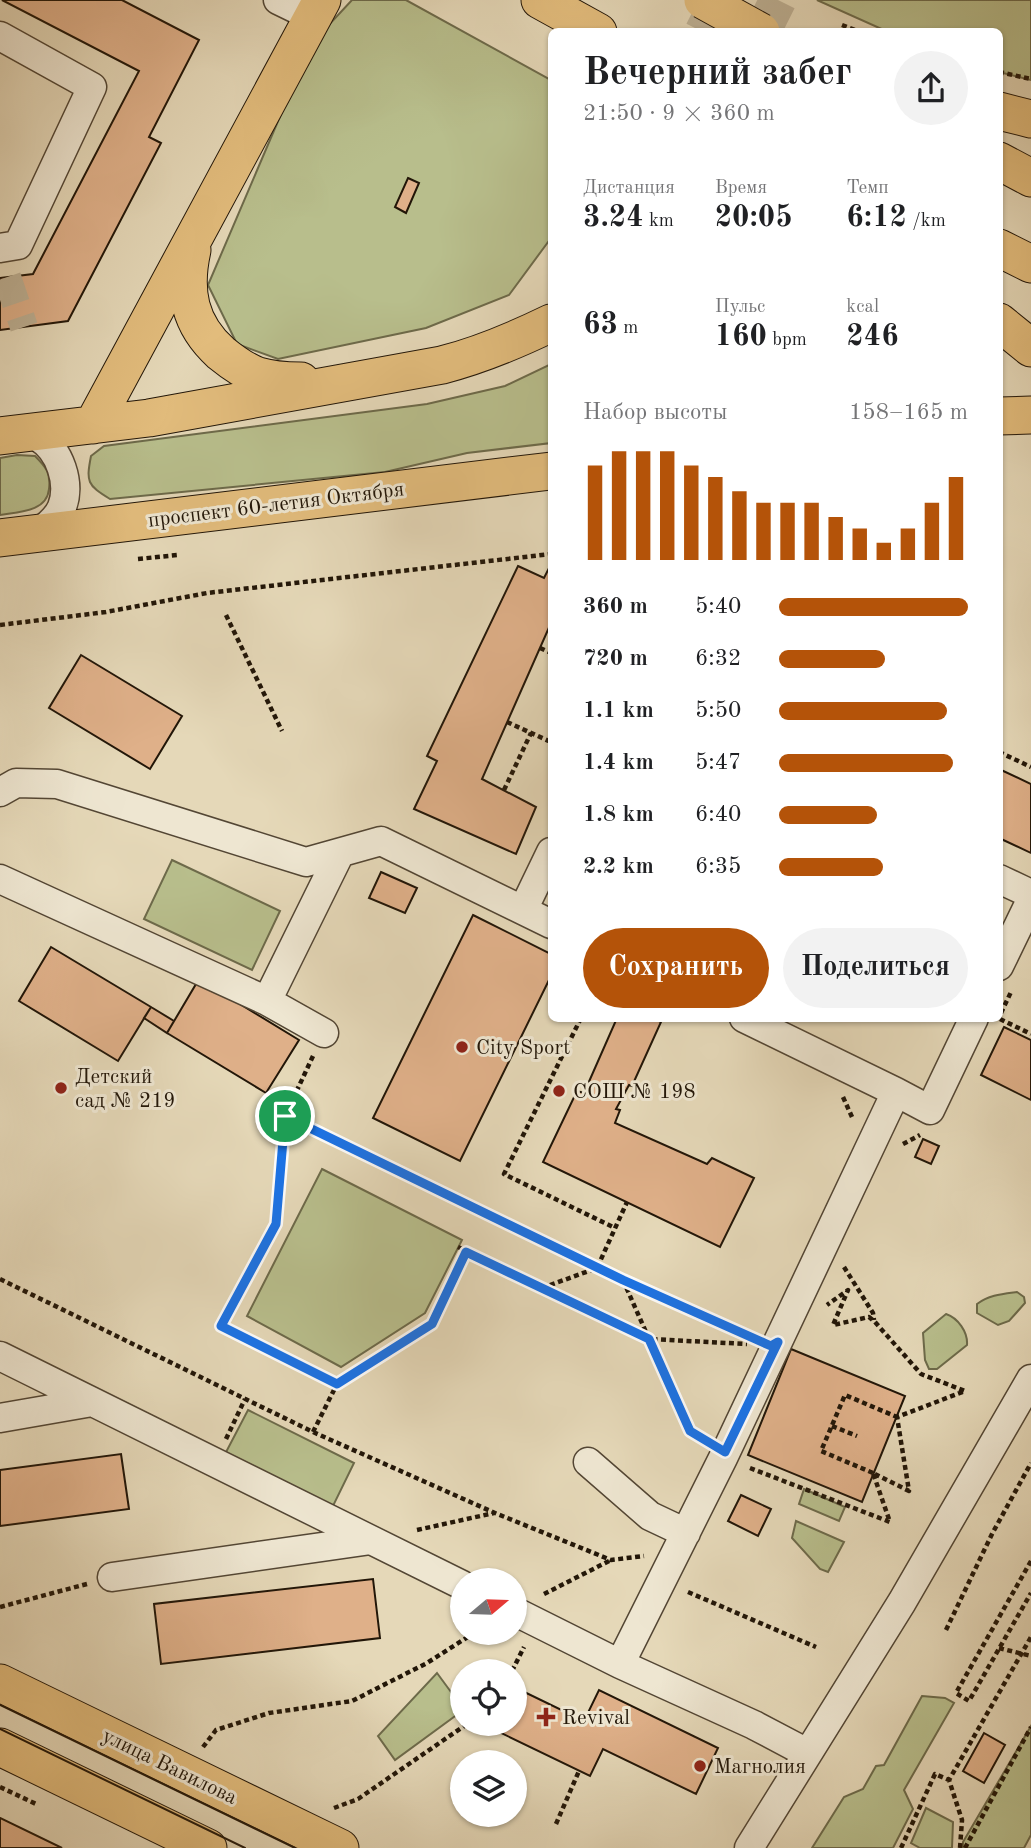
<!DOCTYPE html>
<html lang="ru">
<meta charset="utf-8">
<style>
:root{--surface:#fff;--page:#f2f2f2;--text:#202124;--muted:#757577;--accent:#b45309}
body{margin:0;font-family:"Old Standard TT",serif;background:var(--page);color:var(--text);height:100vh;display:flex;flex-direction:column;font-size:26px;white-space:nowrap}
*{box-sizing:border-box;margin:0}
p{font-size:23px;color:var(--muted)}
.icon{flex:none;width:38px;height:38px;fill:none;stroke:currentColor;stroke-width:2;stroke-linecap:round;stroke-linejoin:round}
.map{position:relative;flex:1;overflow:hidden}
.side{position:absolute;left:548px;top:28px;width:455px;height:994px;display:flex;flex-direction:column;background:var(--surface);border-radius:10px;box-shadow:0 2px 5px #0004}
.side>*{flex:none}
.needle{width:46px;rotate:71deg}
.controls{position:absolute;left:450px;top:1568px;display:grid;gap:14px}
.controls a{display:grid;place-items:center;width:77px;height:77px;border-radius:50%;background:var(--surface);box-shadow:0 2px 5px #0004;font-size:35px}
.pin{position:absolute;display:grid;place-items:center;width:60px;height:60px;color:#fff;margin:-30px;border:4px solid #fff;border-radius:50%;box-shadow:0 2px 7px #0007}
.round{display:grid;place-items:center;flex:none;width:74px;height:74px;border-radius:37px;background:var(--page)}
.summary{display:flex;align-items:center;justify-content:space-between;height:119px;padding:0 35px}
h1{font-size:38px;font-weight:600;line-height:52px}
.metrics{display:grid;grid-template-columns:repeat(3,1fr);gap:10px;height:119px;padding:7px 35px}
.metrics div{display:grid;align-content:center}
.metrics b{font-size:30px;font-weight:600}
.metrics small{font-size:19px;font-weight:400}
.metrics p{font-size:19px}
.chart{height:196px;padding:14px 35px}
.chart p{display:flex;justify-content:space-between}
.chart svg{width:100%;height:126px;margin-top:7px;stroke:var(--accent);stroke-width:6}
.action{display:flex;gap:14px;margin-top:auto;padding:14px 35px}
.action a{flex:1;height:80px;border-radius:42px;background:var(--accent);color:#fff;font-size:28px;font-weight:600;line-height:80px;text-align:center}
.action a+a{background:var(--page);color:var(--text)}
ul{padding:0 35px;list-style:none;font-size:23px}
li{display:grid;grid-template-columns:112px 84px 1fr;align-items:center;height:52px}
li i{height:18px;border-radius:9px;background:var(--accent)}
.map>svg:first-child{display:block}
.green{fill:#b8be8c;stroke:#6d6a4a;stroke-width:2}
.building{fill:#dfb089;stroke:#221608;stroke-width:2}
.lines{fill:none;stroke-linecap:round;stroke-linejoin:round}
.minor-tunnel{stroke:#beb195;stroke-width:28;stroke-dasharray:28 14;stroke-linecap:butt}
.major-tunnel{stroke:#beb195;stroke-width:37;stroke-dasharray:37 18;stroke-linecap:butt}
.minor-casing{stroke:#534634;stroke-width:31}
.major-casing{stroke:#221608;stroke-width:39}
.path{stroke:#221608;stroke-width:4.5;stroke-dasharray:5 3.5;stroke-linecap:butt}
.minor{stroke:#eee6d1;stroke-width:28}
.major{stroke:#e2bc7c;stroke-width:37}
.tram{stroke:#221608;stroke-width:2}
.major-bridge-casing{stroke:#221608;stroke-width:39;stroke-linecap:butt}
.major-bridge{stroke:#e2bc7c;stroke-width:37}
.route-casing{stroke:#fff;stroke-width:14}
.route{stroke:#1a73e8;stroke-width:9}
.poi-dot{fill:#8f2418;stroke:#eee6d1;stroke-width:2.5}
.labels{text-anchor:middle;stroke-width:6;stroke-linejoin:round;paint-order:stroke}
.street-label{font-size:21px;fill:#221608;stroke:#eee6d1}
.poi-label{font-size:21px;fill:#221608;stroke:#eee6d1;text-anchor:start}
</style>
<div class="map">
<svg width="1031" height="1848" viewBox="0 0 1031 1848">
<rect width="100%" height="100%" fill="#e5d8b8"/>
<filter id="stains"><feTurbulence type="fractalNoise" baseFrequency=".00286" numOctaves="4"/><feColorMatrix values="0 0 0 0 .2 0 0 0 0 .09 0 0 0 0 .02 0 0 0 .5 -.17"/></filter>
<radialGradient id="worn" r=".72"><stop offset=".6" stop-color="#630" stop-opacity="0"/><stop offset="1" stop-color="#630" stop-opacity=".3"/></radialGradient>
<!-- green -->
<path class="green" d="M352 0H406L551 80V238L509 295 426 328 278 359 237 344 208 285 311 44Z
M817 0H1031V80L999 72V32L886 31Z
M551 364V443L467 453 385 472 110 499C87 485 86 482 91 456L104 446 427 404 505 386Z
M17 455 35 456C46 467 51 473 49 489 47 512 18 512 0 515V458Z
M172 860 280 911 252 970 144 919Z
M322 1169 462 1240 425 1313 341 1367 247 1316Z
M1017 1292 1024 1297 1025 1303 1009 1321 998 1325 977 1313V1304C989 1295 1002 1294 1017 1292Z
M946 1314C958 1318 968 1332 967 1345L937 1369H929L925 1360 923 1333Z
M248 1410 354 1463 332 1508 225 1454Z
M804 1489 845 1507 839 1521 799 1504Z
M796 1521 844 1542 828 1572 820 1569 792 1538Z
M437 1673 462 1707V1711L395 1760 378 1736Z
M922 1696 945 1698 954 1703 904 1790 913 1809 893 1848H812L844 1797 863 1789 876 1766 884 1765Z
M1031 1726V1835L1024 1848H963V1842Z
M926 1808 953 1822 952 1848H920L911 1843Z"/>
<!-- building -->
<path class="building" d="M2 0H122L199 40 149 137 161 143 68 321 0 330V278L33 274 139 71Z
M408 178 419 183 406 213 395 207Z
M518 566 544 578 549 568 551 569V623L482 779 536 807 516 854 414 809 437 761 427 756Z
M81 655 182 716 150 769 49 708Z
M999 769 1031 784V853L999 838Z
M381 872 417 888 405 913 369 898Z
M473 915 551 954V976L460 1161 373 1118Z
M51 947 151 1007 118 1061 19 1001Z
M199 979 299 1040 266 1093 167 1033Z
M151 1007 174 1021 167 1033 144 1018Z
M617 1018H653L661 1022 632 1086 629 1085 616 1109 620 1110 615 1123 707 1164 712 1158 754 1178 720 1247 543 1162 577 1091 584 1093Z
M1004 1027 1031 1040V1100L981 1075Z
M923 1139 939 1146 931 1164 915 1157Z
M791 1349 905 1396 862 1502 748 1455Z
M121 1454 129 1509 0 1526V1470Z
M741 1495 771 1509 758 1536 728 1521Z
M373 1579 380 1638 161 1664 154 1604Z
M514 1687 584 1721 599 1690 718 1748 696 1794 603 1749 590 1776 493 1729 496 1724H514Z
M984 1733 1005 1745 984 1783 963 1771Z
M0 1818 62 1848H0Z"/>
<g class="lines">
<!-- minor-tunnel -->
<path class="minor-tunnel" d="M7 277 24 327"/>
<!-- major-tunnel -->
<path class="major-tunnel" d="M703 32 719 0
M762 32 778 0"/>
<!-- minor casing -->
<g class="minor-casing">
<path id="minor" d="M278 0 313 17
M0 36 92 87 18 245 0 248
M22 432C27 434 33 435 38 437 60 450 71 483 62 507 58 518 48 525 40 532
M0 792 16 783 57 784 306 862 381 841 551 924
M0 879 267 1001
M999 879 1031 894
M523 910 551 852
M999 966 1031 900
M324 1033 267 1001 340 853
M896 1092 930 1110 974 1018
M0 1356 462 1585
M0 1418 92 1402
M588 1462 650 1516 686 1533
M112 1577 371 1540
M514 1611 620 1664 754 1725 807 1753
M620 1664 723 1458 896 1092 744 1018
M749 1848 902 1602 1031 1379"/>
</g>
<!-- major casing -->
<g class="major-casing">
<path id="major" d="M540 0 598 32
M999 111 1031 119
M999 161 1031 178
M999 248 1031 264
M192 250C183 291 189 324 221 353 232 362 244 371 258 376 271 380 287 381 301 381
M999 322 1031 348
M999 416 1031 415
M93 425 322 0
M0 436 149 418 442 365C481 355 516 340 551 323
M0 538 551 471
M0 1683 340 1848
M0 1747 208 1848"/>
</g>
<!-- path -->
<path class="path" d="M842 25 860 32
M999 72 1031 79
M138 559 177 555
M226 615 282 731
M0 625 106 612 207 593 551 554
M540 648 551 653
M507 722 551 742
M999 752 1031 767
M504 790 531 733
M1001 1013 1011 992
M581 1018 504 1174 615 1228
M1000 1019 1031 1034
M313 1056 285 1116 623 1280 751 1337
M843 1097 852 1117
M285 1116 276 1224 221 1326 337 1384
M903 1144 920 1135
M458 1247 649 1339 690 1431 703 1439
M844 1267 873 1313 874 1320
M0 1279 313 1432 495 1513 611 1560 644 1556
M623 1280 649 1339 747 1344
M542 1288 597 1268 627 1202
M832 1426 857 1436
M313 1432 337 1384 432 1324 466 1252
M226 1439 245 1399
M750 1468 890 1522 873 1473 909 1491 897 1417 965 1391 921 1374 875 1322 869 1317 833 1325 848 1290 827 1305
M873 1473 821 1451 845 1395 897 1417
M417 1530 494 1513
M1031 1561 956 1693 969 1701 1031 1593
M688 1592 816 1647
M544 1594 611 1560
M0 1607 87 1584
M946 1630 992 1534 1031 1463
M999 1648 1031 1656
M512 1671 524 1647
M203 1747 216 1730 269 1713 352 1701 427 1663 474 1633
M0 1787 36 1804
M334 1808 358 1799 467 1724
M556 1824 579 1771
M901 1848 935 1774 949 1780
M960 1848 962 1820 949 1780 1031 1637
M965 1848 1031 1727"/>
<!-- minor -->
<use href="#minor" class="minor"/>
<!-- major -->
<use href="#major" class="major"/>
<!-- tram -->
<path class="tram" d="M0 1705 295 1848
M0 1729 245 1848"/>
<!-- major-bridge casing -->
<g class="major-bridge-casing">
<path id="major-bridge" d="M703 0 761 32"/>
</g>
<!-- major-bridge -->
<use href="#major-bridge" class="major-bridge"/>
</g>
<g class="lines">
<!-- route casing -->
<g class="route-casing">
<path id="route" d="M285 1116 623 1280 771 1346 778 1342 725 1452 690 1431 649 1339 466 1252 432 1324 337 1384 221 1326 276 1224Z"/>
</g>
<!-- route -->
<use href="#route" class="route"/>
</g>
<!-- markers -->
<g class="poi-dot">
<circle cx="462" cy="1047" r="7"/>
<circle cx="61" cy="1088" r="7"/>
<circle cx="559" cy="1091" r="7"/>
<path d="M542.5 1706.5h7v7h7v7h-7v7h-7v-7h-7v-7h7z"/>
<circle cx="700" cy="1766" r="7"/>
</g>
<g class="labels">
<!-- street labels -->
<g class="street-label">
<text transform="translate(276 504) rotate(-7)" y="7">проспект 60-летия Октября</text>
<text transform="translate(170 1766) rotate(26)" y="7">улица Вавилова</text>
</g>
<!-- poi labels -->
<g class="poi-label">
<text x="476" y="1054">City Sport</text>
<text x="75" y="1083">Детский<tspan x="75" dy="24">сад № 219</tspan></text>
<text x="573" y="1098">СОШ № 198</text>
<text x="562" y="1724">Revival</text>
<text x="714" y="1773">Магнолия</text>
</g>
</g>
<rect width="100%" height="100%" filter="url(#stains)"/>
<rect width="100%" height="100%" fill="url(#worn)"/>
</svg>
<div class="controls">
<a><svg class="needle" viewBox="-14 -14 28 28"><path d="M0-13l5 13h-10z" fill="#e53935"/><path d="M0 13l5-13h-10z" fill="#757577"/></svg></a>
<a><svg class="icon" aria-label="locate" viewBox="0 0 24 24"><circle cx="12" cy="12" r="6"/><path d="M12 2v4M12 18v4M2 12h4M18 12h4"/></svg></a>
<a><svg class="icon" aria-label="layers" viewBox="0 0 24 24"><path d="M12 4l9 5-9 5-9-5zM3 14l9 5 9-5"/></svg></a>
</div>
<div class="pin" style="left:285px;top:1116px;background:#1e9e55"><svg class="icon" aria-label="arrive" viewBox="0 0 24 24"><path d="M6 21V4h12l-3 4 3 4H6"/></svg></div>
<section class="side">
<div class="summary"><div><h1>Вечерний забег</h1><p>21:50 · 9 × 360 m</p></div><a class="round"><svg class="icon" aria-label="share" viewBox="0 0 24 24"><path d="M12 15V3M7 8l5-5 5 5M5 13v7h14v-7"/></svg></a></div>
<div class="metrics">
<div><p>Дистанция</p><b>3.24<small> km</small></b></div>
<div><p>Время</p><b>20:05</b></div>
<div><p>Темп</p><b>6:12<small> /km</small></b></div>
</div>
<div class="metrics">
<div><b>63<small> m</small></b></div>
<div><p>Пульс</p><b>160<small> bpm</small></b></div>
<div><p>kcal</p><b>246</b></div>
</div>
<div class="chart"><p><span>Набор высоты</span>158–165 m</p>
<svg viewBox="0 0 160 44" preserveAspectRatio="none"><path d="M5 44V11M15 44V6M25 44V6M35 44V6M45 44V11M55 44V15M65 44V20M75 44V24M85 44V24M95 44V24M105 44V29M115 44V33M125 44V38M135 44V33M145 44V24M155 44V15"/></svg>
</div>
<ul>
<li><b>360 m</b>5:40<i style="width:100%"></i></li>
<li><b>720 m</b>6:32<i style="width:56%"></i></li>
<li><b>1.1 km</b>5:50<i style="width:89%"></i></li>
<li><b>1.4 km</b>5:47<i style="width:92%"></i></li>
<li><b>1.8 km</b>6:40<i style="width:52%"></i></li>
<li><b>2.2 km</b>6:35<i style="width:55%"></i></li>
</ul>
<div class="action"><a>Сохранить</a><a>Поделиться</a></div>
</section>
</div>
